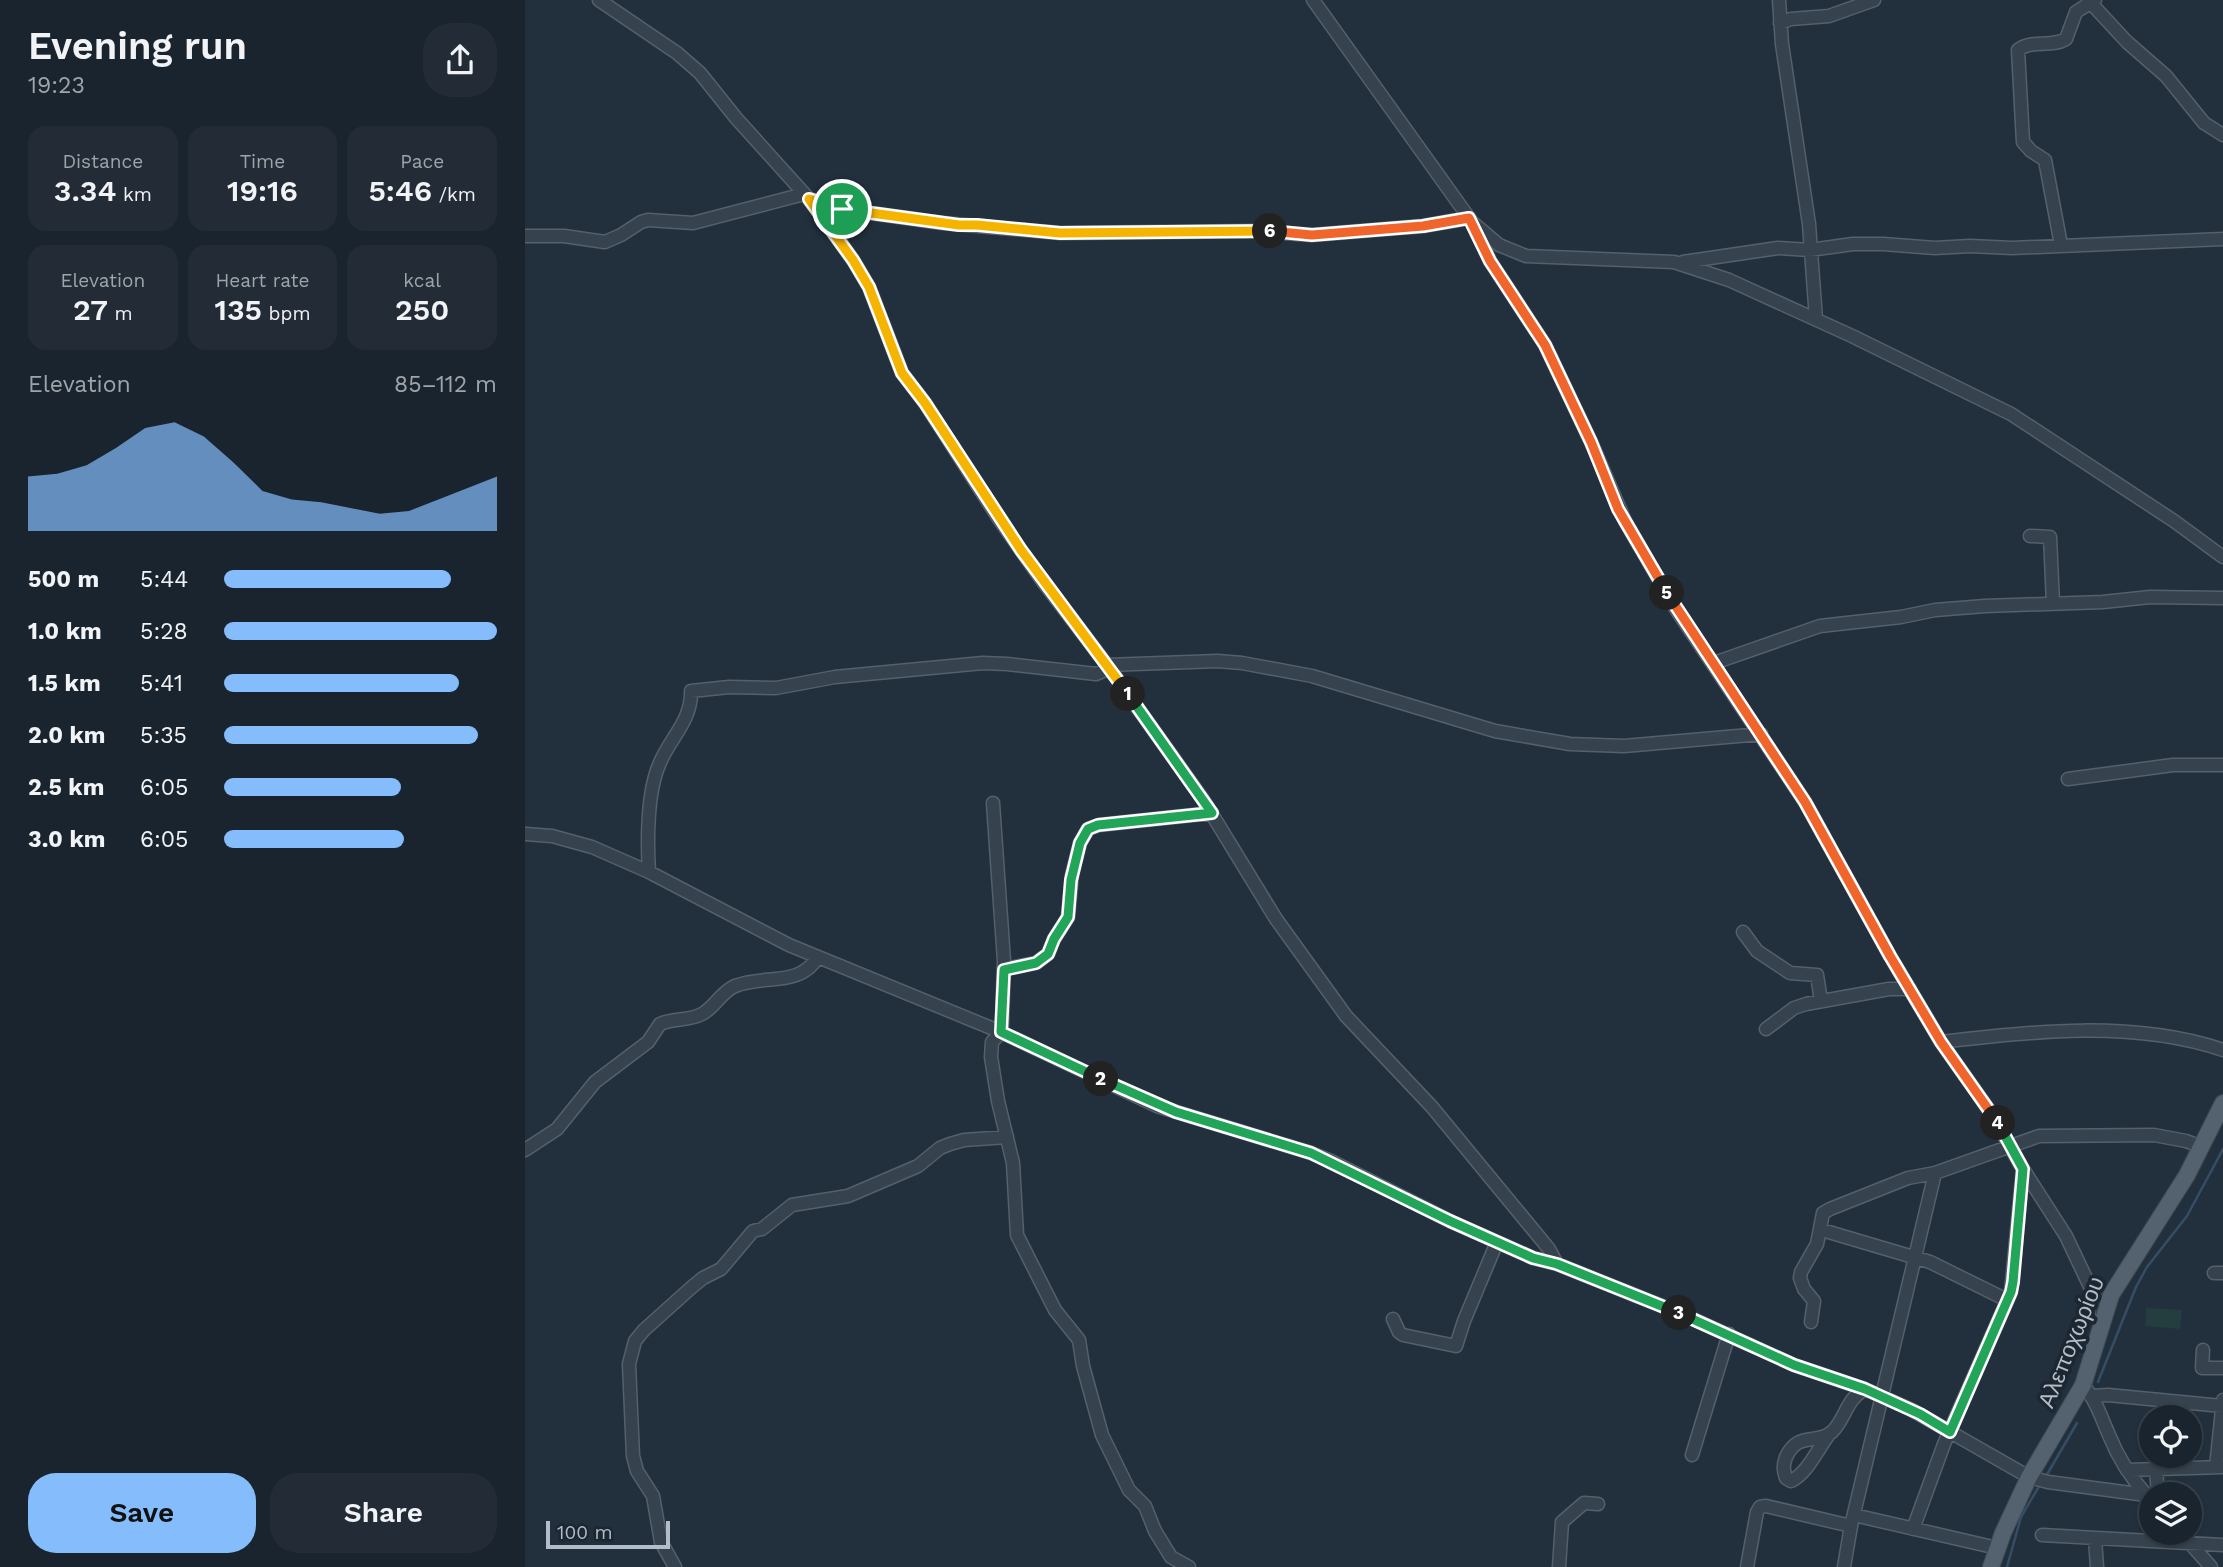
<!DOCTYPE html>
<meta charset="utf-8">
<style>
:root{--surface:#1a242e;--page:#232c36;--text:#f1f3f6;--muted:#9fa4aa;--line:#38414a;--accent:#84bcfc}
body{margin:0;font-family:"Work Sans",sans-serif;background:var(--page);color:var(--text);height:100vh;display:flex;flex-direction:column;font-size:26px;white-space:nowrap}
*{box-sizing:border-box;margin:0}
p{font-size:23px;color:var(--muted)}
.icon{flex:none;width:38px;height:38px;fill:none;stroke:currentColor;stroke-width:2;stroke-linecap:round;stroke-linejoin:round}
.map{position:relative;flex:1;overflow:hidden}
.side{display:flex;flex-direction:column;background:var(--surface);width:525px}
.side>*{flex:none}
.controls{position:absolute;left:1614px;top:1405px;display:grid;gap:14px}
.controls a{display:grid;place-items:center;width:63px;height:63px;border-radius:50%;background:var(--surface);box-shadow:0 2px 5px #0004,0 0 0 2px var(--line);font-size:35px}
.scale{position:absolute;left:21px;bottom:18px;width:124px;box-sizing:border-box;padding-left:7px;border:4px solid #b2bdc9;border-top:0;font-size:19px;line-height:24px;white-space:nowrap;color:#b2bdc9;-webkit-text-stroke:5px #1c2732;paint-order:stroke}
.pin{position:absolute;display:grid;place-items:center;width:60px;height:60px;color:#fff;margin:-30px;border:4px solid #fff;border-radius:50%;box-shadow:0 2px 7px #0007}
.km{position:absolute;width:35px;height:35px;margin:-18px;border-radius:50%;background:#222;color:#fff;font-size:19px;line-height:35px;text-align:center}
.round{display:grid;place-items:center;flex:none;width:74px;height:74px;border-radius:28px;background:var(--page)}
.head{display:flex;align-items:center;justify-content:space-between;height:119px;padding:0 28px}
h1{font-size:38px;font-weight:600;line-height:52px}
.stats{display:grid;grid-template-columns:repeat(3,1fr);gap:10px;height:119px;padding:7px 28px}
.stats div{display:grid;align-content:center;border-radius:18px;background:var(--page);text-align:center}
.stats b{font-size:30px;font-weight:600}
.stats small{font-size:19px;font-weight:400}
.stats p{font-size:19px}
.chart{height:196px;padding:14px 28px}
.chart p{display:flex;justify-content:space-between}
.chart svg{width:100%;height:126px;margin-top:7px;fill:var(--accent);opacity:.7}
.primary-button{display:flex;gap:14px;margin-top:auto;padding:14px 28px}
.primary-button a{flex:1;height:80px;border-radius:28px;background:var(--accent);color:#111;font-size:28px;font-weight:600;line-height:80px;text-align:center}
.primary-button a+a{background:var(--page);color:var(--text)}
ul{padding:0 28px;list-style:none;font-size:23px}
li{display:grid;grid-template-columns:112px 84px 1fr;align-items:center;height:52px}
li i{height:18px;border-radius:9px;background:var(--accent)}
main{display:flex;flex:1;min-height:0}
.map>svg:first-child{display:block}
.green{fill:#243d3e}
.lines{fill:none;stroke-linecap:round;stroke-linejoin:round}
.stream{stroke:#354d65;stroke-width:2.5}
.minor-casing{stroke:#54606b;stroke-width:15}
.major-casing{stroke:#3f4b56;stroke-width:18}
.minor{stroke:#36424d;stroke-width:12}
.major{stroke:#54616e;stroke-width:16}
.split-1-casing{stroke:#fff;stroke-width:14}
.split-2-casing{stroke:#fff;stroke-width:14}
.split-3-casing{stroke:#fff;stroke-width:14}
.split-4-casing{stroke:#fff;stroke-width:14}
.split-5-casing{stroke:#fff;stroke-width:14}
.split-6-casing{stroke:#fff;stroke-width:14}
.split-7-casing{stroke:#fff;stroke-width:14}
.split-1{stroke:#f5b400;stroke-width:9}
.split-2{stroke:#22a559;stroke-width:9}
.split-3{stroke:#22a559;stroke-width:9}
.split-4{stroke:#22a559;stroke-width:9}
.split-5{stroke:#f0652b;stroke-width:9}
.split-6{stroke:#f0652b;stroke-width:9}
.split-7{stroke:#f5b400;stroke-width:9}
.labels{text-anchor:middle;stroke-width:7;stroke-linejoin:round;paint-order:stroke}
.street-label{font-size:23px;fill:#b2bdc9;stroke:#1c2732}
</style>
<main>
<section class="side">
<div class="head"><div><h1>Evening run</h1><p>19:23</p></div><a class="round"><svg class="icon" aria-label="share" viewBox="0 0 24 24"><path d="M12 15V3M7 8l5-5 5 5M5 13v7h14v-7"/></svg></a></div>
<div class="stats">
<div><p>Distance</p><b>3.34<small> km</small></b></div>
<div><p>Time</p><b>19:16</b></div>
<div><p>Pace</p><b>5:46<small> /km</small></b></div>
</div>
<div class="stats">
<div><p>Elevation</p><b>27<small> m</small></b></div>
<div><p>Heart rate</p><b>135<small> bpm</small></b></div>
<div><p>kcal</p><b>250</b></div>
</div>
<div class="chart"><p><span>Elevation</span>85–112 m</p>
<svg viewBox="0 0 160 44" preserveAspectRatio="none"><path d="M0 44V25L10 24L20 21L30 15L40 8L50 6L60 11L70 20L80 30L90 33L100 34L110 36L120 38L130 37L140 33L150 29L160 25V44z"/></svg>
</div>
<ul>
<li><b>500 m</b>5:44<i style="width:83%"></i></li>
<li><b>1.0 km</b>5:28<i style="width:100%"></i></li>
<li><b>1.5 km</b>5:41<i style="width:86%"></i></li>
<li><b>2.0 km</b>5:35<i style="width:93%"></i></li>
<li><b>2.5 km</b>6:05<i style="width:65%"></i></li>
<li><b>3.0 km</b>6:05<i style="width:66%"></i></li>
</ul>
<div class="primary-button"><a>Save</a><a>Share</a></div>
</section>
<div class="map">
<svg width="1698" height="1567" viewBox="0 0 1698 1567">
<rect width="100%" height="100%" fill="#22303d"/>
<!-- green -->
<path class="green" d="M1621 1308 1657 1310 1655 1329 1620 1326Z"/>
<g class="lines">
<!-- stream -->
<path class="stream" d="M1573 1382 1611 1287 1622 1267 1662 1216 1698 1149
M1520 1478 1552 1423
M1482 1567 1496 1517 1516 1483"/>
<!-- minor casing -->
<g class="minor-casing">
<path id="minor" d="M74 0 152 53 175 73 211 118 284 199 328 260 344 287 377 373 400 403 474 519 519 583 582 665 677 798 751 919 821 1016 907 1107 1024 1249 1032 1264
M788 0 947 222 974 245 1001 256 1149 262 1204 280 1327 336 1486 414 1649 521 1698 557
M1254 0 1257 44 1284 224 1291 319
M1563 0 1602 42 1641 76 1679 123 1698 135
M1255 23 1266 19 1304 16 1349 0
M284 199 317 209 417 223 535 233 733 231 787 235 898 226 944 218
M947 222 965 261 1020 345 1066 442 1100 521 1151 609 1280 802 1365 956 1416 1042 1466 1113 1498 1169 1541 1236 1578 1314
M0 236H39L80 242 96 235 116 222 123 220 168 223 279 194
M1536 245 1520 160 1506 151 1498 142 1493 50C1506 39 1526 48 1541 39L1551 12 1570 0
M1158 262 1253 248 1285 250 1328 244H1358L1410 248 1445 246 1487 248 1698 239
M1505 536 1525 537 1528 603
M1189 663 1295 626 1376 617 1410 610 1460 606 1578 602 1625 597 1698 598
M1543 779 1648 765H1698
M468 803 479 961 477 1024 476 1032 467 1042 466 1057 473 1101 488 1163 492 1235 530 1310 554 1340 558 1366 577 1435 604 1490 620 1506 630 1531 646 1557 664 1567
M0 834 27 836 67 847 124 872 264 945 476 1032 632 1106 786 1153 806 1161 925 1221 1008 1258 1032 1264 1157 1314 1269 1365 1340 1389 1385 1409 1504 1477 1523 1482 1621 1495
M124 872C122 842 122 793 134 765 144 739 167 721 166 691L204 687 251 688 310 677 458 663 482 664 571 674 578 671 582 665 693 661 717 663 787 676 970 731 1045 744 1099 746 1236 734
M1218 932 1232 951 1265 973 1292 975 1296 1001
M479 969 511 963 523 954 529 939 543 917 547 875 555 843 563 829 574 825 687 813
M1241 1029 1269 1008 1281 1004 1364 989H1385
M1416 1042C1508 1031 1609 1020 1698 1050
M0 1150 32 1129 70 1082 123 1042 135 1024C148 1018 164 1021 177 1014 190 1007 196 992 210 986 239 974 274 988 293 957
M1297 1230 1405 1262 1482 1300
M1689 1273H1698
M868 1319 874 1332 878 1335 931 1346 939 1321 972 1242
M1286 1322 1289 1301 1279 1289 1275 1278 1276 1272 1292 1244 1298 1213 1305 1209 1383 1178 1410 1173 1514 1136 1629 1135 1661 1141 1677 1147
M1678 1350 1677 1368H1698
M1558 1385C1571 1400 1576 1417 1584 1435 1593 1458 1607 1479 1623 1497
M1568 1396 1583 1395 1697 1406
M1305 1433C1293 1448 1283 1473 1266 1481L1261 1478C1258 1470 1258 1465 1261 1457 1273 1431 1292 1445 1307 1432 1321 1418 1321 1399 1340 1389
M1167 1455 1204 1334
M1691 1467 1698 1400
M1631 1469 1633 1494
M1602 1470 1698 1467
M1329 1515 1472 1548
M1388 1529 1419 1444 1486 1292 1498 1169
M1656 1533 1686 1567
M1517 1535 1698 1545
M1570 1539 1572 1567
M150 1567 136 1542 128 1496 112 1471 108 1456 104 1364 110 1341 119 1330 167 1287 178 1278 196 1269 228 1231 237 1229 267 1205 323 1196 393 1166 415 1148 425 1144 439 1140 482 1137
M1034 1567 1037 1522 1059 1503 1073 1504
M1222 1567 1232 1512 1235 1507 1241 1506 1326 1526
M1319 1567 1326 1526 1410 1173"/>
</g>
<!-- major casing -->
<g class="major-casing">
<path id="major" d="M1466 1567 1478 1533 1504 1477 1558 1385 1586 1295 1662 1175 1698 1103"/>
</g>
<!-- minor -->
<use href="#minor" class="minor"/>
<!-- major -->
<use href="#major" class="major"/>
</g>
<g class="lines">
<!-- split-1 casing -->
<g class="split-1-casing">
<path id="split-1" d="M317 209 284 199 328 260 344 287 377 373 400 403 496 550 603 694"/>
</g>
<!-- split-2 casing -->
<g class="split-2-casing">
<path id="split-2" d="M576 1079 476 1032 479 970 511 963 523 954 529 939 543 917 546 880 555 843 563 829 573 825 687 813 603 694"/>
</g>
<!-- split-3 casing -->
<g class="split-3-casing">
<path id="split-3" d="M576 1079 651 1112 786 1153 925 1221 1008 1258 1032 1264 1154 1313"/>
</g>
<!-- split-4 casing -->
<g class="split-4-casing">
<path id="split-4" d="M1154 1313 1269 1365 1340 1389 1395 1414 1425 1432 1486 1292 1488 1282 1498 1169 1473 1123"/>
</g>
<!-- split-5 casing -->
<g class="split-5-casing">
<path id="split-5" d="M1142 593 1280 802 1365 956 1416 1042 1473 1123"/>
</g>
<!-- split-6 casing -->
<g class="split-6-casing">
<path id="split-6" d="M745 231 787 235 898 226 944 218 965 261 1020 345 1066 442 1093 509 1142 593"/>
</g>
<!-- split-7 casing -->
<g class="split-7-casing">
<path id="split-7" d="M317 209 434 225H452L535 233 745 231"/>
</g>
<!-- split-1 -->
<use href="#split-1" class="split-1"/>
<!-- split-2 -->
<use href="#split-2" class="split-2"/>
<!-- split-3 -->
<use href="#split-3" class="split-3"/>
<!-- split-4 -->
<use href="#split-4" class="split-4"/>
<!-- split-5 -->
<use href="#split-5" class="split-5"/>
<!-- split-6 -->
<use href="#split-6" class="split-6"/>
<!-- split-7 -->
<use href="#split-7" class="split-7"/>
</g>
<g class="labels">
<!-- street labels -->
<g class="street-label">
<text transform="translate(1546 1342) rotate(-68)" y="8">Αλεποχωρίου</text>
</g>
</g>
</svg>
<div class="controls">
<a><svg class="icon" aria-label="locate" viewBox="0 0 24 24"><circle cx="12" cy="12" r="6"/><path d="M12 2v4M12 18v4M2 12h4M18 12h4"/></svg></a>
<a><svg class="icon" aria-label="layers" viewBox="0 0 24 24"><path d="M12 4l9 5-9 5-9-5zM3 14l9 5 9-5"/></svg></a>
</div>
<div class="scale">100 m</div>
<div class="pin" style="left:317px;top:209px;background:#1e9e55"><svg class="icon" aria-label="arrive" viewBox="0 0 24 24"><path d="M6 21V4h12l-3 4 3 4H6"/></svg></div>
<b class="km" style="left:603px;top:694px">1</b>
<b class="km" style="left:576px;top:1079px">2</b>
<b class="km" style="left:1154px;top:1313px">3</b>
<b class="km" style="left:1473px;top:1123px">4</b>
<b class="km" style="left:1142px;top:593px">5</b>
<b class="km" style="left:745px;top:231px">6</b>
</div>
</main>
